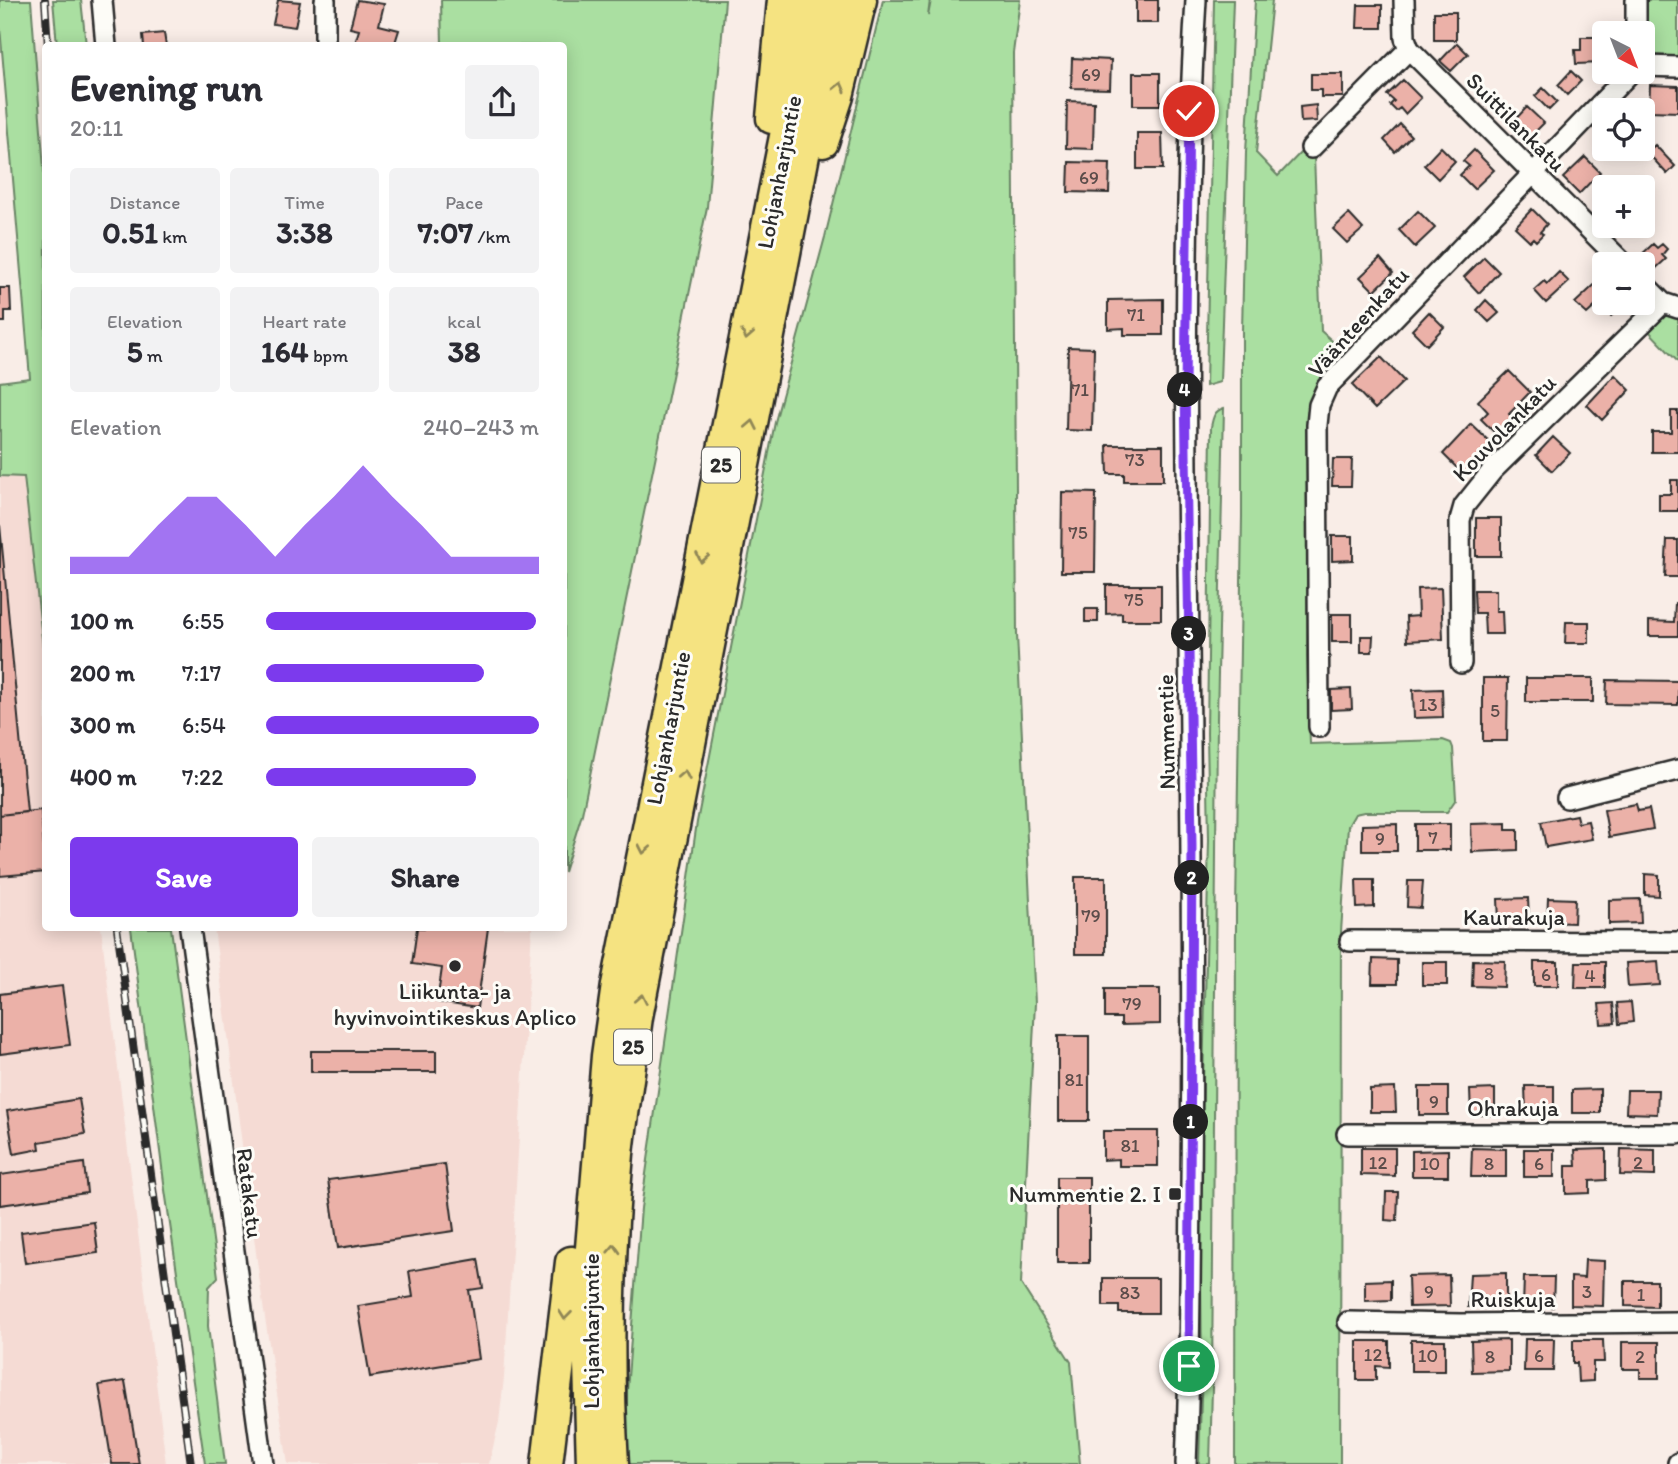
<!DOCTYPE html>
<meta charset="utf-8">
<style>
:root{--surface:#fff;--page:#f2f2f3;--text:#2b2b33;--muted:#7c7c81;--accent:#7c3aed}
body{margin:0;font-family:Itim,sans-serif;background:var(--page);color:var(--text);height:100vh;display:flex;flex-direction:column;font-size:26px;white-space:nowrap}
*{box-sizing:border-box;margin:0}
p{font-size:23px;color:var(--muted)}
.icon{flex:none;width:38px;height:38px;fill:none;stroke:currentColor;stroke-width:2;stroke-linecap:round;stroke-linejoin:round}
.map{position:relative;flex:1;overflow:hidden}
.side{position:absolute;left:42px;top:42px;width:525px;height:889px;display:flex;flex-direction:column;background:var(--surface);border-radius:7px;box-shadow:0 4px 18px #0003}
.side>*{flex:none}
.needle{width:46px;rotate:138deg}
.tools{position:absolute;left:1592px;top:21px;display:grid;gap:14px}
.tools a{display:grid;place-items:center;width:63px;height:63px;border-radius:7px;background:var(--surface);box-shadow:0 4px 18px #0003;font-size:35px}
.pin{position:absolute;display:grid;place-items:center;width:60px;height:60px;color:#fff;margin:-30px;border:4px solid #fff;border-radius:50%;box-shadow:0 2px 7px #0007}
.km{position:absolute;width:35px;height:35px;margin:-18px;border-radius:50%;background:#222;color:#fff;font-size:19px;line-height:35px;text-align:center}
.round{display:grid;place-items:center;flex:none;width:74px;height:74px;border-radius:7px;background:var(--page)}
.summary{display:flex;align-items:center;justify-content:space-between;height:119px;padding:0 28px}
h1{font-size:38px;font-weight:800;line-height:52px}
.stats{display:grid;grid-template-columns:repeat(3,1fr);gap:10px;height:119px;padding:7px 28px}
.stats div{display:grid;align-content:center;border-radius:7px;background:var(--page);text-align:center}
.stats b{font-size:30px;font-weight:800}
.stats small{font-size:19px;font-weight:400}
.stats p{font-size:19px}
.chart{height:196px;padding:14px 28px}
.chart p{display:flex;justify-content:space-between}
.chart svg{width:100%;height:126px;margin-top:7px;fill:var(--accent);opacity:.7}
.button{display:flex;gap:14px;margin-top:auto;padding:14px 28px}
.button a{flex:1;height:80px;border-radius:7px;background:var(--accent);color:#fff;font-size:28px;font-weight:800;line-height:80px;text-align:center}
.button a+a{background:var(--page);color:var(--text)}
ul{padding:0 28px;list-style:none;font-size:23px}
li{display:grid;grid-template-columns:112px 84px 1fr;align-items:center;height:52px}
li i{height:18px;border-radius:9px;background:var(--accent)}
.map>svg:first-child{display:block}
.built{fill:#f5dbd4}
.green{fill:#aadfa1;stroke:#6a8566;stroke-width:2}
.building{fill:#ebb1a8;stroke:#2b2b2b;stroke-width:2}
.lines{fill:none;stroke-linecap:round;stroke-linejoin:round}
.minor-casing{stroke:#2b2b2b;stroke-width:24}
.highway-casing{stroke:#2b2b2b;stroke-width:35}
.minor{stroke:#fdfcf7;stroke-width:19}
.highway{stroke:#f5e381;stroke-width:30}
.rail-casing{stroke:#2b2b2b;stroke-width:8}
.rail{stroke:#fdfcf7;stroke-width:5;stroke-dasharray:16;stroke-linecap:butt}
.oneway{stroke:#908756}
.route-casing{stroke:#fff;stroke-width:14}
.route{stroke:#7c3aed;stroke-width:9}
.poi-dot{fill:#2b2b2b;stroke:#fdfcf7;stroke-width:2.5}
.labels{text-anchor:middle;stroke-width:6;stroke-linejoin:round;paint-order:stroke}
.number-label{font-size:19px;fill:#5b4c4a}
.shield{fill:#fdfcf7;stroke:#6a6a68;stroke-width:2}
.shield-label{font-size:21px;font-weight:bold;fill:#2b2b2b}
.street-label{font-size:23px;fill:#2b2b2b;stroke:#fdfcf7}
.poi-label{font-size:23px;fill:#2b2b2b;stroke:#fdfcf7}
</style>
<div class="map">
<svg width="1678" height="1464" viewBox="0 0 1678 1464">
<rect width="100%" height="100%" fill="#f9ede7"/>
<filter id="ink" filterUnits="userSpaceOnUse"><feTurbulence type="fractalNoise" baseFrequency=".0143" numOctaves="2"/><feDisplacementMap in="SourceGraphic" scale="14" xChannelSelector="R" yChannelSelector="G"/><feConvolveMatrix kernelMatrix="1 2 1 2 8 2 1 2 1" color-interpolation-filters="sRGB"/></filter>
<g filter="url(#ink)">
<!-- built -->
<path class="built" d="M0 476H24L45 665 46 928H101L166 1464H0Z
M214 928H532L504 1378 499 1422 489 1464H288L262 1299Z"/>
<!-- green -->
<path class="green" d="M0 0H31L46 195 45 665 24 477 0 476V382L30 378 0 27Z
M53 0H81L86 45H57Z
M441 0H725L707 207 582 814 564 872V46L442 45Z
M883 0H930L928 16 931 0H1020L1013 53 1017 635 1035 1003 1021 1284 1071 1362 1080 1464H627L624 1430 641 1208 697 822 775 422 825 237Z
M1214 0H1233L1220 382 1206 386Z
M1255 0H1272L1256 153 1278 176 1305 148 1314 156 1321 331 1346 353 1325 379 1309 438 1307 657 1310 744 1443 740 1451 743 1453 748 1456 799 1447 812H1364L1355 814 1348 826 1341 932 1340 1464H1235L1236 910 1242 516V331L1246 152Z
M1644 0H1678V57L1653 55 1643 37Z
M1670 314 1678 315V362L1645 327 1660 316Z
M1224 408 1217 718 1212 1388 1210 1464H1199L1202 1365 1200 1203 1209 840 1207 733 1211 427C1213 417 1214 411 1224 408Z
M131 928H171L218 1277 209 1287 208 1326 225 1464H205L165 1190Z"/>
<!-- building -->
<path class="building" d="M278 0 300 2 295 27 273 24Z
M357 0 384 4 379 25 399 30 394 46 368 43V46H354L359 30 350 28Z
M1136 0H1158V23H1136Z
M1358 5H1382V28H1357Z
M1434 12H1456V40H1434Z
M164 33 166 46H144L143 35Z
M1581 37H1601L1602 63 1576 64 1575 50H1581Z
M1457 43 1468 54 1451 71 1440 61Z
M1072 58 1111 60 1110 89 1071 88Z
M1571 71 1581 81 1567 95 1558 85Z
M1133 73H1160V105H1133Z
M1311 74H1343V97H1321V90H1311Z
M1403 80 1421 98 1405 114 1400 108 1396 111 1390 105 1394 101 1387 95Z
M1650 85 1678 86V112L1649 111Z
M1543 88 1557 102 1549 110 1535 96Z
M1067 101 1094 102 1093 149 1066 148Z
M1316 105 1317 121 1301 122 1300 107Z
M1527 107 1544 123 1526 141 1510 125Z
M1400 124 1411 136 1395 152 1384 140Z
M1137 133H1162L1163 169H1137Z
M1655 145 1675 166 1667 174 1647 152Z
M1441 147 1455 161 1438 179 1424 165Z
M1474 150 1494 170 1474 189 1460 175 1469 166 1463 161Z
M1585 157 1600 172 1579 194 1563 178Z
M1069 162 1110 163 1109 193 1068 192Z
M1532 209 1547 224 1540 232 1543 234 1536 241 1533 238 1530 241 1515 227Z
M1418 211 1435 228 1415 247 1399 230Z
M1349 214 1363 229 1347 243 1333 229Z
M1653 244 1657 248 1662 244 1667 249 1662 255 1666 259 1653 271 1640 256Z
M1484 257 1499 272 1479 293 1464 277Z
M1380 258 1393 273 1374 291 1360 277Z
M1559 272 1569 282 1546 303 1534 290 1544 281 1547 284Z
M1604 276 1605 303H1625L1611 316 1599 303 1587 314 1575 303Z
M0 288H10L11 311H5V322H0Z
M1163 299V335H1124V328L1108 329V300Z
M1486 300 1499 313 1489 322 1477 310Z
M1429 312 1444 327 1427 345 1412 330Z
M1068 347 1094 348 1092 431 1066 430Z
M1381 357 1404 381 1375 409 1352 385Z
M1509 371 1530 392 1509 414 1518 423 1501 439 1481 419 1488 412 1478 401Z
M1615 375 1630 390 1602 420 1587 405Z
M1671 411H1678V452H1652V432H1671Z
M1471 424 1493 445 1464 475 1443 454Z
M1553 437 1570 453 1552 471 1536 455Z
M1107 445H1163V481H1124V474H1108Z
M1333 459H1352L1351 486H1332Z
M1671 480H1678V511H1659V494H1671Z
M1062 492 1096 493 1095 572H1061Z
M1476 518H1501V556H1476Z
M0 525 27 812 0 815Z
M1332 536H1353V560L1332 561Z
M1667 540H1678V577H1665Z
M1106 585H1161V620H1122V613L1106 614Z
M1441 588 1443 639 1407 641 1406 617 1418 616 1417 589Z
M1474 590H1496V611H1502L1503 634H1485L1484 613H1475Z
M1675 603H1678V636H1649V621L1674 622Z
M1085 609H1098V622H1085Z
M1332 614H1352V642H1332Z
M1566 622H1589V643H1565Z
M1361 636H1373L1372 652H1361Z
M1483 678H1508L1507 741H1483Z
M1526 678H1593V702H1526Z
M1607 680 1678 681V705L1606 704Z
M1351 689 1352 709 1331 710V690Z
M1442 689 1443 717 1414 718 1413 690Z
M1636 804 1638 811 1649 809 1653 829 1609 837 1604 810Z
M41 810 46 872 0 876V815Z
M1576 815 1578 823 1588 821 1592 839 1546 847 1541 822Z
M1506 823V830H1518V850L1472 852 1471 824Z
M1397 824V851H1362V825Z
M1415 824H1450V850H1415Z
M1645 874 1659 875V896L1645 895Z
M1075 877H1106V954H1075Z
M1356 880H1374V907L1357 908Z
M1408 881H1423L1421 908 1407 907Z
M1528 898 1529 920 1499 921 1498 899Z
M1548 898 1575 899 1574 923 1547 922Z
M1640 899 1641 923 1609 924V900Z
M417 928H488L477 1008 437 1002 442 968 412 964Z
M1373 959 1397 960V984H1372Z
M1473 960 1505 961 1504 987 1472 986Z
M1658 961 1660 985 1628 987 1626 963Z
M1422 962H1447V985H1422Z
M1534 962H1558V986H1534Z
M1576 962H1605V988H1575Z
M62 986 70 1045 0 1054V994Z
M1105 989H1160V1024L1121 1025V1018H1105Z
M1631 1002 1633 1022 1619 1024 1617 1003Z
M1613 1003 1615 1023 1601 1024 1599 1004Z
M1058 1036H1089V1121H1058Z
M311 1051H436V1072H311Z
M1525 1086H1554V1114H1526Z
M1419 1087H1448V1115H1419Z
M1395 1088 1396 1112H1370V1089Z
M1495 1089V1115H1471L1470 1090Z
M1600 1089V1113H1572V1090Z
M1627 1090H1658L1657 1114 1626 1113Z
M79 1099 85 1134 39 1142 40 1149 14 1154 7 1111Z
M1103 1131H1158V1166H1119V1159L1103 1160Z
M1361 1148H1395V1176L1361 1175Z
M1472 1148 1506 1149V1177H1471Z
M1524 1149H1554V1177H1524Z
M1606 1149V1180L1590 1181V1193L1566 1194V1166H1576L1575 1150Z
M1621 1149 1655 1150V1176L1620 1175Z
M1448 1150V1176H1412V1151Z
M84 1163 87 1193 0 1205V1175Z
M445 1164 454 1231 338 1248 328 1180Z
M1057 1177H1089V1263H1057Z
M1386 1192H1398L1397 1221 1385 1220Z
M94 1222 98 1253 25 1263 21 1232Z
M478 1259 483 1288 469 1290 479 1359 370 1377 358 1306 413 1297 409 1271Z
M1585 1260 1604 1261 1603 1306 1571 1305V1277L1584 1278Z
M1506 1273V1307H1468L1470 1274Z
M1449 1275 1450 1306 1409 1307 1408 1276Z
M1524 1277H1554L1553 1307H1523Z
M1103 1278H1158V1313H1119V1306H1103Z
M1391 1280V1300L1365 1301V1281Z
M1625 1281H1657V1307L1625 1306Z
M1525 1339H1554L1553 1371H1524Z
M1411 1340H1445V1371H1411Z
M1509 1340V1371L1472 1372 1471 1341Z
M1573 1340H1603L1604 1362H1593V1381L1578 1382 1577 1363H1573Z
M1357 1341H1389V1367L1376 1366V1380H1357Z
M1622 1342H1659V1378H1640V1369H1622Z
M125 1381 139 1464H112L99 1385Z"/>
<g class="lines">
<!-- minor casing -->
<g class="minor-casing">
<path id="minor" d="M102 0 106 46
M325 0V46
M1404 0 1405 38 1409 49 1624 264
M1636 0V33
M1643 66 1678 67
M1311 148 1409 49
M1643 283 1663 303 1678 308
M1461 663 1460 520 1464 506 1492 471 1663 303
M1319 727 1317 425 1319 405 1327 387 1631 72
M1567 798 1678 770
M190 928 263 1464
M1350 941 1678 942
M1347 1134H1678
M1348 1322 1460 1324 1678 1322
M1186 1464C1190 1371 1190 1278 1191 1184 1193 1003 1191 821 1189 640 1186 426 1183 213 1196 0
M1678 1464V1463"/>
</g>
<!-- highway casing -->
<g class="highway-casing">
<path id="highway" d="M772 118 783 0
M823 142 838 96 861 0
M547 1464 571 1262
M592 1464 587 1296 607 1056 617 985 812 0
M613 1464C607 1365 609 1254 618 1154 623 1108 631 1062 637 1017L834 0"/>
</g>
<!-- minor -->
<use href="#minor" class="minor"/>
<!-- highway -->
<use href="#highway" class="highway"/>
<!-- rail casing -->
<g class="rail-casing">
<path id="rail" d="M45 0 48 46
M117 928 191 1464"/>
</g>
<!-- rail -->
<use href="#rail" class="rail"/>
</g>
<!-- one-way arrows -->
<defs><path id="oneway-chevron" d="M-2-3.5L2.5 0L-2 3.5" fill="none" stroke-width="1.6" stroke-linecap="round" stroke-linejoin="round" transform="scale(1.75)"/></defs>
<g class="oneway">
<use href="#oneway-chevron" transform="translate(840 87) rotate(-76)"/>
<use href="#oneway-chevron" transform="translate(747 335) rotate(101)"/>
<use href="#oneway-chevron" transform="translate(752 425) rotate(-79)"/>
<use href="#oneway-chevron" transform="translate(702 558) rotate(101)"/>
<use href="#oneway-chevron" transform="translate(684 775) rotate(-79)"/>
<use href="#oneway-chevron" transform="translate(644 849) rotate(101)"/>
<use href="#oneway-chevron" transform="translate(641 999) rotate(-79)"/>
<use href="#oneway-chevron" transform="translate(614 1249) rotate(-87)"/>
<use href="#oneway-chevron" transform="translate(565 1315) rotate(96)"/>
</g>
</g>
<g class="lines" filter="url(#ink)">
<!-- route casing -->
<g class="route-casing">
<path id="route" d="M1189 111 1185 386 1192 846 1189 1366"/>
</g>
<!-- route -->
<use href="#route" class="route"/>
</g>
<!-- markers -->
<g class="poi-dot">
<circle cx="455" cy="966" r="7"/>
<rect x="1168" y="1187" width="14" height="14" rx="3.5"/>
</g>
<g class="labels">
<!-- number labels -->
<g class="number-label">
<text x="1091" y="81">69</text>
<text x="1089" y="184">69</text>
<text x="1136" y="321">71</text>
<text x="1080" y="396">71</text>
<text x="1135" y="466">73</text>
<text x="1078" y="539">75</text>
<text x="1134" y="606">75</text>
<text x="1428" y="711">13</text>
<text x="1495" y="717">5</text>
<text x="1433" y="844">7</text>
<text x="1380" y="845">9</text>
<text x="1091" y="922">79</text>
<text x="1489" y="980">8</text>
<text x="1546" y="981">6</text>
<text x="1590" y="982">4</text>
<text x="1132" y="1010">79</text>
<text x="1074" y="1086">81</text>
<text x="1434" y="1108">9</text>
<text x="1130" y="1152">81</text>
<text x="1378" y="1169">12</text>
<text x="1638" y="1169">2</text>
<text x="1430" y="1170">10</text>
<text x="1489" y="1170">8</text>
<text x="1539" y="1170">6</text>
<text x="1429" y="1298">9</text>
<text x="1587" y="1298">3</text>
<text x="1130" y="1299">83</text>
<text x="1641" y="1301">1</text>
<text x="1373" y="1361">12</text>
<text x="1428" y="1362">10</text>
<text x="1539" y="1362">6</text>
<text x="1490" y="1363">8</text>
<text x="1640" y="1363">2</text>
</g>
<!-- shield labels -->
<g class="shield">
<rect x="702" y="447.5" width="38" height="35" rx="5"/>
<rect x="614" y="1029.5" width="38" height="35" rx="5"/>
</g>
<g class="shield-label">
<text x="721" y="472">25</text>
<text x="633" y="1054">25</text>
</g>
<!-- street labels -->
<g class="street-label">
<text transform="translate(1516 122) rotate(45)" y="8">Suittilankatu</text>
<text transform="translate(779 172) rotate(-79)" y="8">Lohjanharjuntie</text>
<text transform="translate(1358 322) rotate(-48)" y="8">Väänteenkatu</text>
<text transform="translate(1504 428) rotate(-46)" y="8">Kouvolankatu</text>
<text transform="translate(668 728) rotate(-79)" y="8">Lohjanharjuntie</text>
<text transform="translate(1166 732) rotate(-91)" y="8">Nummentie</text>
<text x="1514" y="925">Kaurakuja</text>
<text x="1513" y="1116">Ohrakuja</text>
<text transform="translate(250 1193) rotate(83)" y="8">Ratakatu</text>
<text x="1513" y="1307">Ruiskuja</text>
<text transform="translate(591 1331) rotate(-90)" y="8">Lohjanharjuntie</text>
</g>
<!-- poi labels -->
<g class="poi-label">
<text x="455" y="999">Liikunta- ja<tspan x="455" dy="26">hyvinvointikeskus Aplico</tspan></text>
<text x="1161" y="1202" text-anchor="end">Nummentie 2. I</text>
</g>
</g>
</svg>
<div class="tools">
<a><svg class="needle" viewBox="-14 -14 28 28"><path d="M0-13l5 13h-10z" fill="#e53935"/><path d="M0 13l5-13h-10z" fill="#7c7c81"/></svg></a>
<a><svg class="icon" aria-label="locate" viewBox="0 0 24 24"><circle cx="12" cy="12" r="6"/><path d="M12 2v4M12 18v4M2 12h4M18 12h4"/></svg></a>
<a>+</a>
<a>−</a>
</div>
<div class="pin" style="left:1189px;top:1366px;background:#1e9e55"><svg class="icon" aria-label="arrive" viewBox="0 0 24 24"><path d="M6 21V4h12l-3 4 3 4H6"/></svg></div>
<div class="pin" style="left:1189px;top:111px;background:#d93025"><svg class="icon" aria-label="check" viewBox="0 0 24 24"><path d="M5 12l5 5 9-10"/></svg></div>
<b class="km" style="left:1191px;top:1122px">1</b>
<b class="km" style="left:1192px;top:878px">2</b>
<b class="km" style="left:1189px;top:634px">3</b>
<b class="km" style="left:1185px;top:390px">4</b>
<section class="side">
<div class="summary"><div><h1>Evening run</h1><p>20:11</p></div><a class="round"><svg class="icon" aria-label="share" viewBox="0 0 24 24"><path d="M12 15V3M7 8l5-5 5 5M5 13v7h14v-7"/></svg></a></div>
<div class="stats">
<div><p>Distance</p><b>0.51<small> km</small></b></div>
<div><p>Time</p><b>3:38</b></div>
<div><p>Pace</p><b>7:07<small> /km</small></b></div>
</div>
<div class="stats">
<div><p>Elevation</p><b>5<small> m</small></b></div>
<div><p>Heart rate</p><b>164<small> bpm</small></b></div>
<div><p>kcal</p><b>38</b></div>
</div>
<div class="chart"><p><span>Elevation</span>240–243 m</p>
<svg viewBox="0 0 160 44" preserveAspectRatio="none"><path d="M0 44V38L10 38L20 38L30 27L40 17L50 17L60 27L70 38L80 27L90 17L100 6L110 17L120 27L130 38L140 38L150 38L160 38V44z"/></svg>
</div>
<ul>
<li><b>100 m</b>6:55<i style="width:99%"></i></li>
<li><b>200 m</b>7:17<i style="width:80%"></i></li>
<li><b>300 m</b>6:54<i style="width:100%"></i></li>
<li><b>400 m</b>7:22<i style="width:77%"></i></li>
</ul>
<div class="button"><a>Save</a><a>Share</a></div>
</section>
</div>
